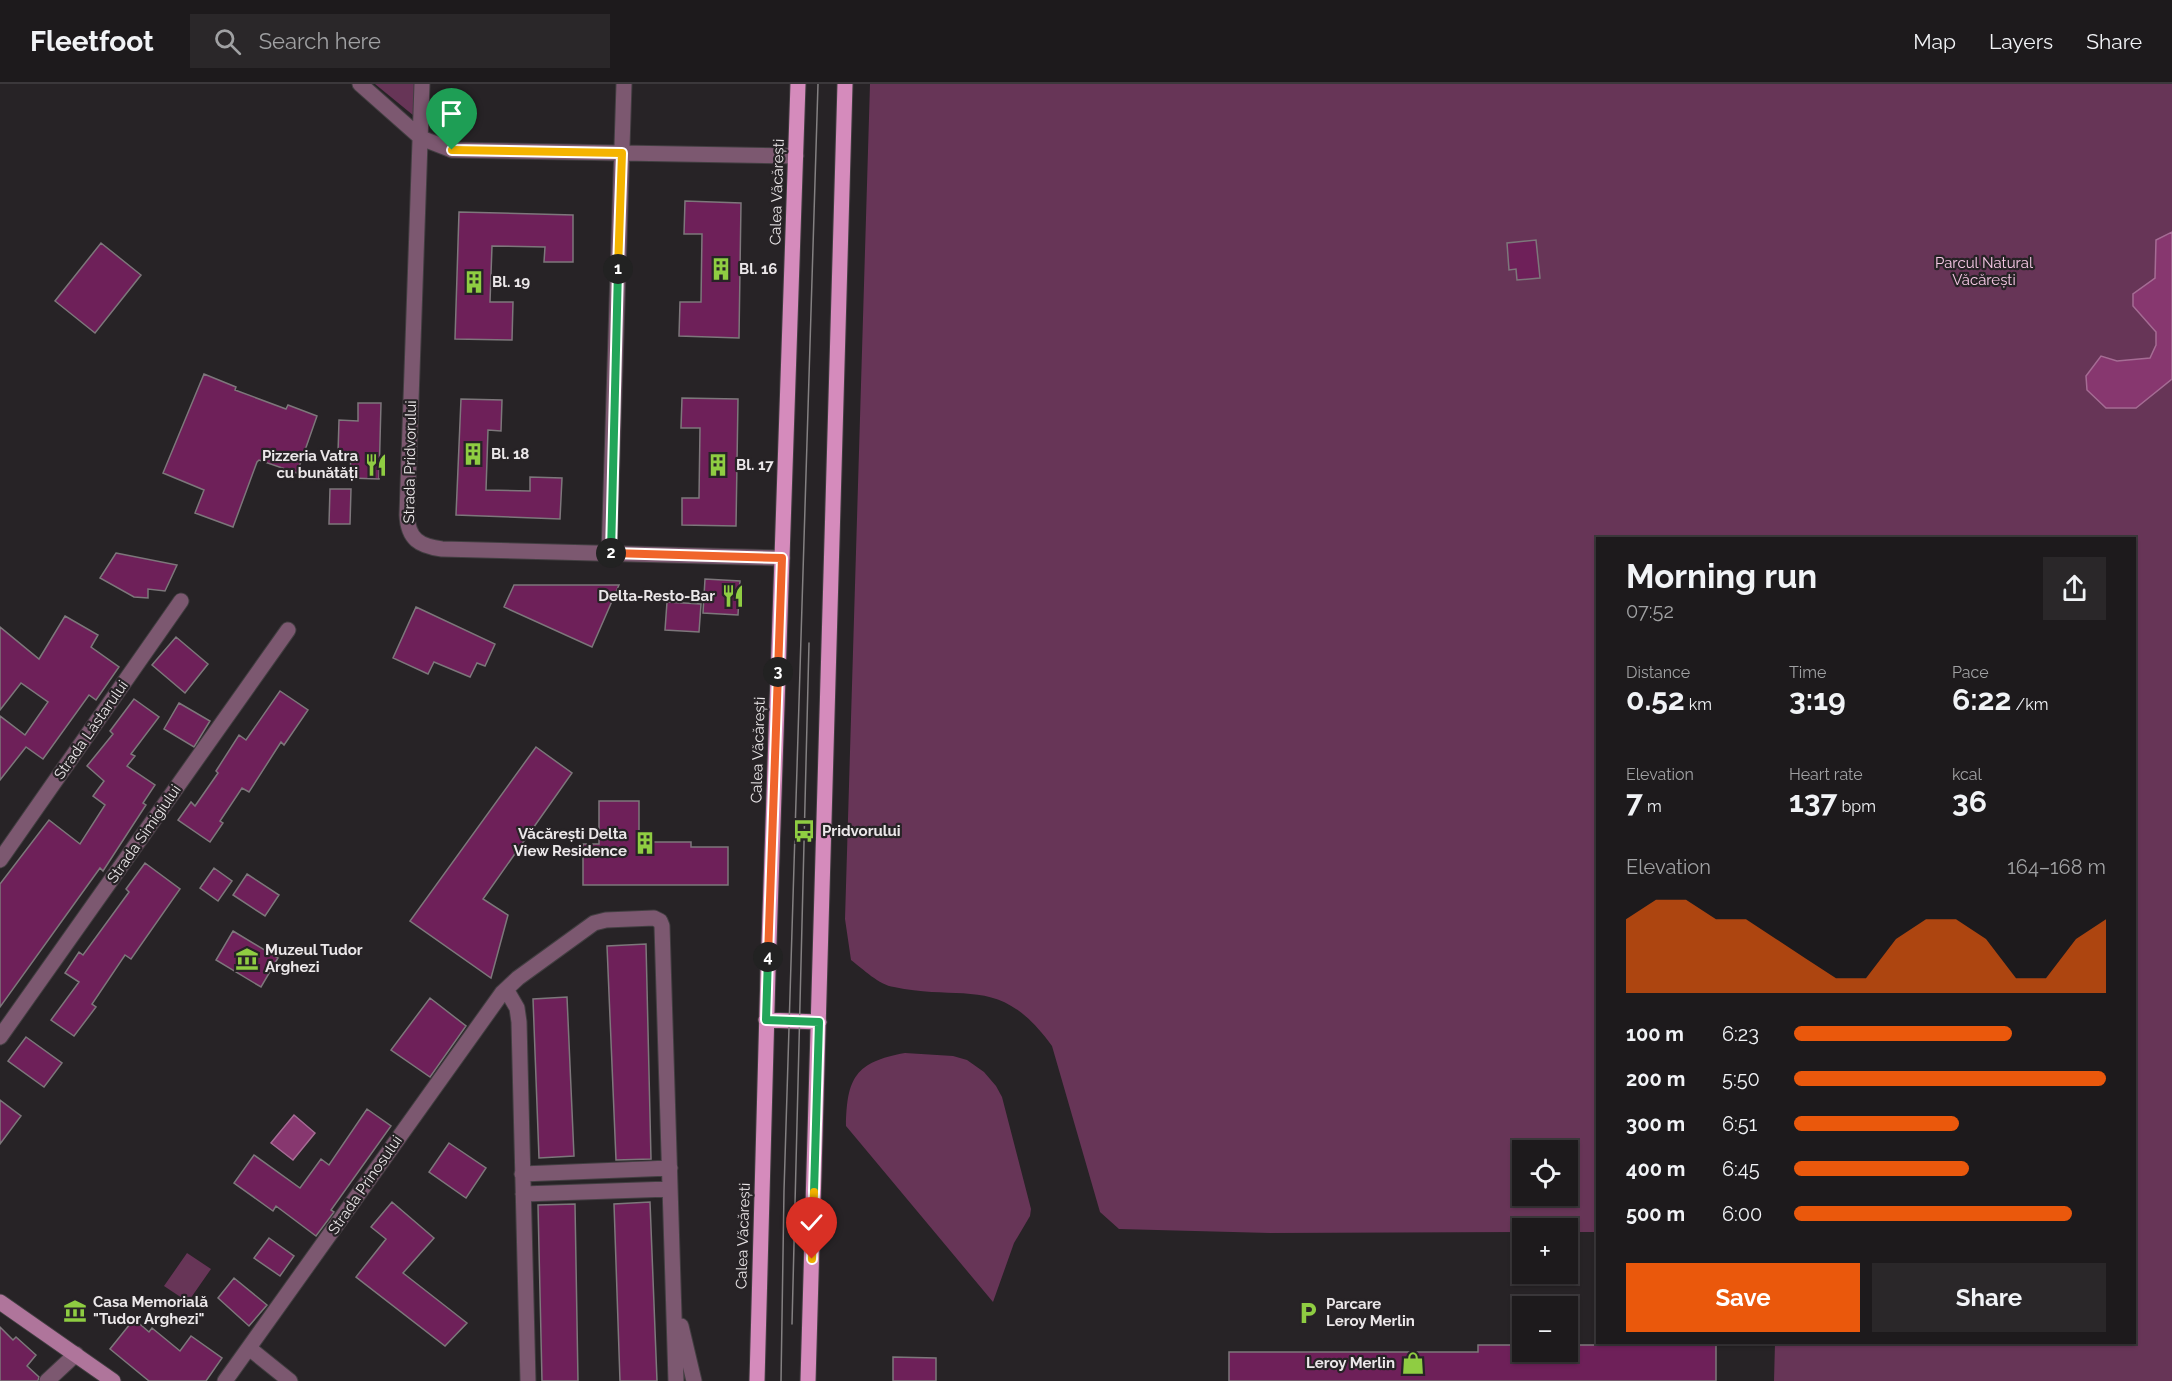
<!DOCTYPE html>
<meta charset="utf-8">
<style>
:root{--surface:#1d1a1c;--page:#2a2729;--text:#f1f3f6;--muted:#a0a1a3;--line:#3b383b;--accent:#ea580c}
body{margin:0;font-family:Raleway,sans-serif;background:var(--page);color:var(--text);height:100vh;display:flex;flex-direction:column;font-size:22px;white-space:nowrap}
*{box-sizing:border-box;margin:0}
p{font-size:20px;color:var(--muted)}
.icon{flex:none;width:33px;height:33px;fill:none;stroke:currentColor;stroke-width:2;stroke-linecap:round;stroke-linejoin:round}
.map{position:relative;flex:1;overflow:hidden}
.panel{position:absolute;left:1596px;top:453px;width:540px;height:807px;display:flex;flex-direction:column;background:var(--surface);border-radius:0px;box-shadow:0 2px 4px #0004,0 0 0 2px var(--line)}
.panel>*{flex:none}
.buttons{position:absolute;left:1512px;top:1056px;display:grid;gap:12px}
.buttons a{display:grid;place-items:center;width:66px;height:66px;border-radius:0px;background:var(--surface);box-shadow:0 2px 4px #0004,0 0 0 2px var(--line);font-size:30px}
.pin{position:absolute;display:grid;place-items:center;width:51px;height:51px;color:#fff;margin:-62px -26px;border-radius:50% 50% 50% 0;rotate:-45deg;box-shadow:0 0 6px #0007}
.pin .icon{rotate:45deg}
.km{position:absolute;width:30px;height:30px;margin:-15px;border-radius:50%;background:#222;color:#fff;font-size:16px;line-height:30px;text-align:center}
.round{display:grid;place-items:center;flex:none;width:63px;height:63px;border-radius:0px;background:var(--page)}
.overview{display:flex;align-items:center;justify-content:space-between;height:102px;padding:0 30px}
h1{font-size:33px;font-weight:700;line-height:45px}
.figures{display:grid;grid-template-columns:repeat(3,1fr);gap:9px;height:102px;padding:6px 30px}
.figures div{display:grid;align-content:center}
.figures b{font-size:30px;font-weight:700}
.figures small{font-size:16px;font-weight:400}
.figures p{font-size:16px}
.chart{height:168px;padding:12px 30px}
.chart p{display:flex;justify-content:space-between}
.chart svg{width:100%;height:108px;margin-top:6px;fill:var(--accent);opacity:.7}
.cta{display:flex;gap:12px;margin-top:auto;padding:12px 30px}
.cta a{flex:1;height:69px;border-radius:0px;background:var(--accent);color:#fff;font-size:24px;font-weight:700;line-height:69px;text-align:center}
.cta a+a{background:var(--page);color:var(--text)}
ul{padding:0 30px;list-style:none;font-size:20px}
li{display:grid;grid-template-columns:96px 72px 1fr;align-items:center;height:45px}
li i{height:15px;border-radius:8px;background:var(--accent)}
header{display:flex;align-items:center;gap:36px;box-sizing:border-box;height:84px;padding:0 30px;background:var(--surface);border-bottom:2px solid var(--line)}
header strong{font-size:28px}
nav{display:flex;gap:33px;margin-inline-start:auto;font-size:21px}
.search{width:420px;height:54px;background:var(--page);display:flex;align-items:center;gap:15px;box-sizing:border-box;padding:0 21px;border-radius:0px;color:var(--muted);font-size:22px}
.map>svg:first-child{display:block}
.green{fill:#673557;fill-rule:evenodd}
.water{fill:#87376f;stroke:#a56c94;stroke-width:1.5}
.building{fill:#6e2059;stroke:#7d777b;stroke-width:1.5}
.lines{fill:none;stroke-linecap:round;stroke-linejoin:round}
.street-casing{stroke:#423e41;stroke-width:17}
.secondary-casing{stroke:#423e41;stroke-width:17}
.primary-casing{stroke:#423e41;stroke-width:17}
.street{stroke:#7c5870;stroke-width:15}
.secondary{stroke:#af759b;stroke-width:15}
.primary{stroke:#d58bbc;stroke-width:15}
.tram{stroke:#848082;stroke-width:1.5}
.split-1-casing{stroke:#fff;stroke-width:12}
.split-2-casing{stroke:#fff;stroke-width:12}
.split-3-casing{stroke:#fff;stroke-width:12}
.split-4-casing{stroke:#fff;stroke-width:12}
.split-5-casing{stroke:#fff;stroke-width:12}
.split-6-casing{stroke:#fff;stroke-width:12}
.split-1{stroke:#f5b400;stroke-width:8}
.split-2{stroke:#22a559;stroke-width:8}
.split-3{stroke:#f0652b;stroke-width:8}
.split-4{stroke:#f0652b;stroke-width:8}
.split-5{stroke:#22a559;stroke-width:8}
.split-6{stroke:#f5b400;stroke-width:8}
.labels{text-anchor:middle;stroke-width:4.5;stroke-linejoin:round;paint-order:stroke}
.street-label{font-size:15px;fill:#ebe7e9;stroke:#272326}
.park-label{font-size:15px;fill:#f6c8e5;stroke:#272326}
.poi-label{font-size:15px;font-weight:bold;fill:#ebe7e9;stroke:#272326;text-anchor:start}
</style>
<header>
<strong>Fleetfoot</strong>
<div class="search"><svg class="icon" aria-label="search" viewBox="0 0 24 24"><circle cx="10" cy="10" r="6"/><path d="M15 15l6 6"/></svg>Search here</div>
<nav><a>Map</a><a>Layers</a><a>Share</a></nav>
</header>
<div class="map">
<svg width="2172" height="1297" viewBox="0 0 2172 1297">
<rect width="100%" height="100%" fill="#272326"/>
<!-- green -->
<path class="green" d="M375 0H420L419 36Z
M870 0H2172V1297H1774L1775 1259 2134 1258V454H1598L1597 1148H1568V1144H1522V1148L1270 1149 1119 1145 1100 1128 1052 962C1000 890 966 918 894 903 879 901 863 885 851 876L845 835ZM1522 1066H1568V1112H1522Z
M905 969 953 972 967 976 984 988 996 1002 1002 1013 1031 1125 1030 1132 1014 1159 993 1218 846 1042C847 994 855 978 905 969Z
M187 1169 211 1185 188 1218 164 1202Z"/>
<!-- water -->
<path class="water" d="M2172 148V295L2136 324H2106L2087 306 2086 292 2101 272 2117 277 2150 274 2156 261V248L2133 222V210L2155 194 2156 156Z
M294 1031 315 1049 293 1076 271 1059Z"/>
<!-- building -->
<path class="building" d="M685 117 741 119 739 254 679 252 680 218H701L702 150H684Z
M459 128 573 131V178H544L545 163 492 162 490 218H513L512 256 455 255Z
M1536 156 1540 194 1517 196 1516 185 1509 186 1507 159Z
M101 159 141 191 95 249 55 217Z
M204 290 236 303 235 306 286 325 288 321 317 332 297 389 259 376 257 378 233 443 195 429 204 406 163 389Z
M682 314 738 315 736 442 682 441V414H699L700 344H681Z
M461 315 502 316 501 347 488 346 486 406 530 407V393L562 394 560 435 456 431Z
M358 319H381L379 395 350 394 351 369H338L339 336 358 337Z
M330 405H351L350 440H329Z
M116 469 177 481 165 507 148 505V514L134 513 100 494Z
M705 495 740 497 738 531 703 529Z
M514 501H619L592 563 504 523Z
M667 518 701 520 699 548 665 546Z
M416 523 495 560 485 582 477 579 470 593 434 578 428 590 393 574Z
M65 532 98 551 91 563 119 583 96 616 89 611 43 675 26 663 0 696V632L25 651 48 618 21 599 0 626V543L39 575Z
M176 553 208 580 185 609 152 581Z
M280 607 308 626 284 661 281 658 249 708 242 704 220 737 223 739 210 758 178 736 191 718 195 722 218 689 216 687 239 651 246 656Z
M134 615 159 633 131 670 135 672 127 682 155 701 143 719 146 721 103 787 100 784 0 923V800L49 736 80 760 105 721 93 712 104 697 87 682 113 650 110 647Z
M179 619 210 637 194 663 164 645Z
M536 663 572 689 483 815 508 831 491 894 410 837Z
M599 717H639V758H691V763H728V801H583V760H599Z
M145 779 180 805 131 875 125 871 92 920 96 923 74 952 51 936 79 898 65 889 79 868 83 871 129 808 126 805Z
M214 784 232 797 218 817 200 804Z
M247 790 279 811 265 832 233 811Z
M233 847 278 874 261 903 216 876Z
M646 860 651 1075 616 1076 607 862Z
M567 913 574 1072 539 1074 533 915Z
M430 914 466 942 430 993 391 966Z
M26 953 62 979 44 1003 8 977Z
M0 1016 21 1032 0 1060Z
M367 1025 391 1042 331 1126 334 1128 316 1152 276 1122 273 1127 234 1099 254 1071 300 1104 321 1075 329 1081Z
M449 1059 486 1084 466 1114 429 1088Z
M392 1118 434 1154 403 1189 467 1239 445 1262 356 1193 386 1155 371 1143Z
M650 1118 657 1297H620L614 1120Z
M575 1120 578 1297H542L538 1121Z
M269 1154 294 1172 280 1192 254 1174Z
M234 1194 267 1221 249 1242 218 1214Z
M134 1235 149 1248 152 1244 180 1267 191 1252 222 1274 206 1297H149L110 1265Z
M0 1243 13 1256 16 1253 36 1271 27 1282 39 1293 38 1297H0Z
M1601 1258H1716V1297H1229V1268H1478V1261H1522V1268H1568V1261H1601Z
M893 1273 936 1274V1297H893Z"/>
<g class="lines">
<!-- street casing -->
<g class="street-casing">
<path id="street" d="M360 0 421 54 452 66 796 72
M422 0 407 431C408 455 419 462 442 465L782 474
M609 469 624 0
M0 776 181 517
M506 905 517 924 519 938 528 1297
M0 953 288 546
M522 1090 670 1084
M523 1110 670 1105
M681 1242 694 1297
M249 1264 290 1297
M47 1297 76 1270
M225 1297 502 909 518 894 594 839 606 836 654 834 660 837 662 842 676 1297"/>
</g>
<!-- secondary casing -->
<g class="secondary-casing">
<path id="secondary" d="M0 1218 113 1297"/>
</g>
<!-- primary casing -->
<g class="primary-casing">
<path id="primary" d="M766 936 819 938
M757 1297 768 888 798 0
M808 1297 845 0"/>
</g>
<!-- street -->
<use href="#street" class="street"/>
<!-- secondary -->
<use href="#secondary" class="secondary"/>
<!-- primary -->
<use href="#primary" class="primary"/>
<!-- tram -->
<path class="tram" d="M792 1240 809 559
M781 1297 784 1107 818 0"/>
</g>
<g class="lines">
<!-- split-1 casing -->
<g class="split-1-casing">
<path id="split-1" d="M452 66 622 69 618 185"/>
</g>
<!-- split-2 casing -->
<g class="split-2-casing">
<path id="split-2" d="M611 469 618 185"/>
</g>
<!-- split-3 casing -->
<g class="split-3-casing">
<path id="split-3" d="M611 469 782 474 778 588"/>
</g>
<!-- split-4 casing -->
<g class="split-4-casing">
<path id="split-4" d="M768 873 778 588"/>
</g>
<!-- split-5 casing -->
<g class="split-5-casing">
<path id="split-5" d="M768 873 766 936 819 938 814 1108"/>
</g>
<!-- split-6 casing -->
<g class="split-6-casing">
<path id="split-6" d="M812 1175 814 1108"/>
</g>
<!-- split-1 -->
<use href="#split-1" class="split-1"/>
<!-- split-2 -->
<use href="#split-2" class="split-2"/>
<!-- split-3 -->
<use href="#split-3" class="split-3"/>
<!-- split-4 -->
<use href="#split-4" class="split-4"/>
<!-- split-5 -->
<use href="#split-5" class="split-5"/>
<!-- split-6 -->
<use href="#split-6" class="split-6"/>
</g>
<!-- icons -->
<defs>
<g id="building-bare" transform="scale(1.8)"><path d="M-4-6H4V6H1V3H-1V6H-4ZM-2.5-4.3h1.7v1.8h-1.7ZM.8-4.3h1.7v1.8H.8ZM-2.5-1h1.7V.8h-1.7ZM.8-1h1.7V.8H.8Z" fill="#8fcd42" stroke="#272326" stroke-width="2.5" paint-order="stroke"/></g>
<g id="restaurant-bare" transform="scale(1.8)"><path d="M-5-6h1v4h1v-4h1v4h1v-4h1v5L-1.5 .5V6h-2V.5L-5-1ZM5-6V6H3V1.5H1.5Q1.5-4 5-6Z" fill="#8fcd42" stroke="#272326" stroke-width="2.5" paint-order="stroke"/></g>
<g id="bus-bare" transform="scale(1.8)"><path d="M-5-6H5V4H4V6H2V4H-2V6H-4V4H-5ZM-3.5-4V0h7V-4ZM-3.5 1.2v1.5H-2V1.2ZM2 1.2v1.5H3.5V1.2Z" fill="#8fcd42" stroke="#272326" stroke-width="2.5" paint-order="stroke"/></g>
<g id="museum-bare" transform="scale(1.8)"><path d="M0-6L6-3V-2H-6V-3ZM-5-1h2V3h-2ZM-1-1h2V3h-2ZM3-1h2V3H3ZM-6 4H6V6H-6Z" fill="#8fcd42" stroke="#272326" stroke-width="2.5" paint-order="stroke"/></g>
<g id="parking-bare" transform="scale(1.8)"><path d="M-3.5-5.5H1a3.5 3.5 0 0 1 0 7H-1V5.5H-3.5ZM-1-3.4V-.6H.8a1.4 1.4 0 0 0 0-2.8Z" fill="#8fcd42" stroke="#272326" stroke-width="2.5" paint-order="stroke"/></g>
<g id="shop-bare" transform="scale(1.8)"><path d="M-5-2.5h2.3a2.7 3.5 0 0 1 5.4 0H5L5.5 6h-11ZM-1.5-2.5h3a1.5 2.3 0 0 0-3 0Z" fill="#8fcd42" stroke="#272326" stroke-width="2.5" paint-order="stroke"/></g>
</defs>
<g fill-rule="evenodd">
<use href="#building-bare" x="721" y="185"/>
<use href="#building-bare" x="474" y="198"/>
<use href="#building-bare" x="473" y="370"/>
<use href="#restaurant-bare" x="376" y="381"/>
<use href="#building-bare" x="718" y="381"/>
<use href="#restaurant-bare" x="733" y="512"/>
<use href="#bus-bare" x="804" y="747"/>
<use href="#building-bare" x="645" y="759"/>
<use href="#museum-bare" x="247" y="875"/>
<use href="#museum-bare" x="75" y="1227"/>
<use href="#parking-bare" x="1308" y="1229"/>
<use href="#shop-bare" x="1413" y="1279"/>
</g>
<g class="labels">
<!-- street labels -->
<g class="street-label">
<text transform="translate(777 108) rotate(-88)" y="5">Calea Văcărești</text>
<text transform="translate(410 378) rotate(-89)" y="5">Strada Pridvorului</text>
<text transform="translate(91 646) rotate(-55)" y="5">Strada Lăstarului</text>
<text transform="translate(758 666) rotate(-88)" y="5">Calea Văcărești</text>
<text transform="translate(144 750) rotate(-55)" y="5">Strada Simigiului</text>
<text transform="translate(365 1101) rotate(-55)" y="5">Strada Prinosului</text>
<text transform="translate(743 1152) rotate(-88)" y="5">Calea Văcărești</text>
</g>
<!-- park labels -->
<g class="park-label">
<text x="1984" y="184">Parcul Natural<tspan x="1984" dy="17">Văcărești</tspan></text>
</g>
<!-- poi labels -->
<g class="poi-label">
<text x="739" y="190">Bl. 16</text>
<text x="492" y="203">Bl. 19</text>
<text x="491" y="375">Bl. 18</text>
<text x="358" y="377" text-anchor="end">Pizzeria Vatra<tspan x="358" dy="17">cu bunătăți</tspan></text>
<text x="736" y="386">Bl. 17</text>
<text x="715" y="517" text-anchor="end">Delta-Resto-Bar</text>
<text x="822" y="752">Pridvorului</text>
<text x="627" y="755" text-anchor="end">Văcărești Delta<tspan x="627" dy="17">View Residence</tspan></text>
<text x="265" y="871">Muzeul Tudor<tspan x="265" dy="17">Arghezi</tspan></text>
<text x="93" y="1223">Casa Memorială<tspan x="93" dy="17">"Tudor Arghezi"</tspan></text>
<text x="1326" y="1225">Parcare<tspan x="1326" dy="17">Leroy Merlin</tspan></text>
<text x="1395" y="1284" text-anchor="end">Leroy Merlin</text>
</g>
</g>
</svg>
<div class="buttons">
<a><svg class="icon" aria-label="locate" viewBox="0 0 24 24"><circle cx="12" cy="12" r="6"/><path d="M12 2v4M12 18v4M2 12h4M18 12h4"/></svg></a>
<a>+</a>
<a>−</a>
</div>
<div class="pin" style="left:452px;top:66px;background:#1e9e55"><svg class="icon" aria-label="arrive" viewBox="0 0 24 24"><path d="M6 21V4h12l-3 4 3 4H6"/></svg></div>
<div class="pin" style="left:812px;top:1175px;background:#d93025"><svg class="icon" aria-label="check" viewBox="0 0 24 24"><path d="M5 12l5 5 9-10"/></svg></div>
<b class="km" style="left:618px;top:185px">1</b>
<b class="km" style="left:611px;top:469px">2</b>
<b class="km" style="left:778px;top:588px">3</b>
<b class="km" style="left:768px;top:873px">4</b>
<section class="panel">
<div class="overview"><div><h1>Morning run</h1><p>07:52</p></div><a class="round"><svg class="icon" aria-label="share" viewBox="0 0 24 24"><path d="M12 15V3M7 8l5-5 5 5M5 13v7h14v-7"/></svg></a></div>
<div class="figures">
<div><p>Distance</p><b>0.52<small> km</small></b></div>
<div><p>Time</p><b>3:19</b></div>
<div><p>Pace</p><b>6:22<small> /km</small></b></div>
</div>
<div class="figures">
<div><p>Elevation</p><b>7<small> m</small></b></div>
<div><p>Heart rate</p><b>137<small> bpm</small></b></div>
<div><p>kcal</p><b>36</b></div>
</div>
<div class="chart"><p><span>Elevation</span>164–168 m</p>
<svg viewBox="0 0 160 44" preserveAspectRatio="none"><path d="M0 44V14L10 6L20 6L30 14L40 14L50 22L60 30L70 38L80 38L90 22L100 14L110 14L120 22L130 38L140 38L150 22L160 14V44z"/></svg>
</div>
<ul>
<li><b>100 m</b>6:23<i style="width:70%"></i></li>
<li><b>200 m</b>5:50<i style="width:100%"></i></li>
<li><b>300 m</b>6:51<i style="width:53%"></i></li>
<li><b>400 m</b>6:45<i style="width:56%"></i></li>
<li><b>500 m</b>6:00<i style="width:89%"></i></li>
</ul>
<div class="cta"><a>Save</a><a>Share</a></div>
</section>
</div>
